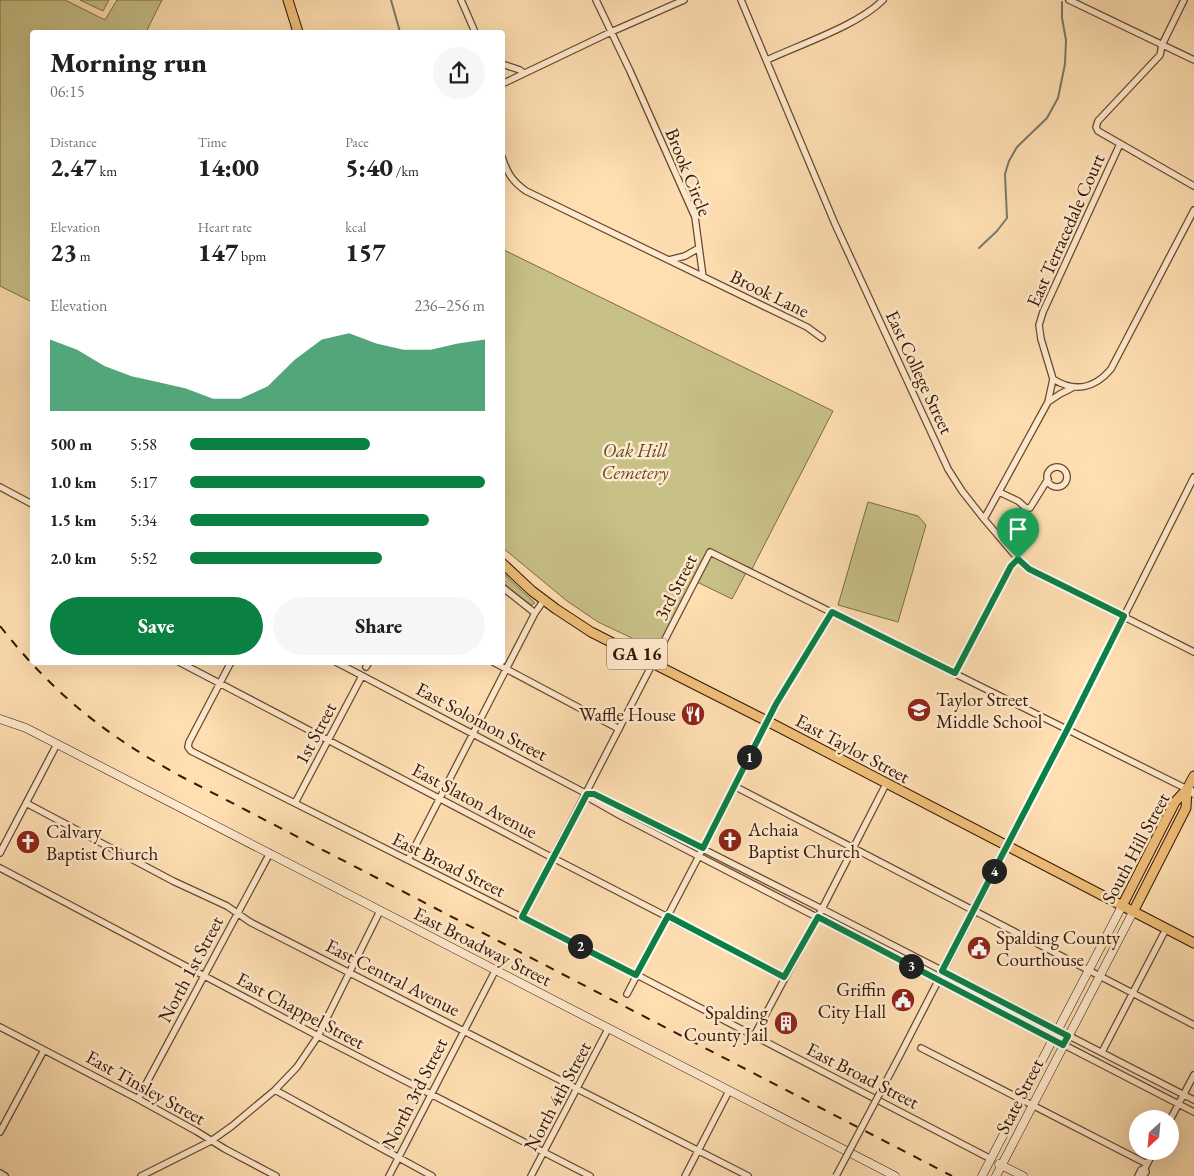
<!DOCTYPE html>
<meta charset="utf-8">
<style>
:root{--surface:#fff;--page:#f6f6f6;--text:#202124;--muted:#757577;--accent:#0b8043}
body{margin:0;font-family:"EB Garamond",serif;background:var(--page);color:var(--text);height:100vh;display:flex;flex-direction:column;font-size:19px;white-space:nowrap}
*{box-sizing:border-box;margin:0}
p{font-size:16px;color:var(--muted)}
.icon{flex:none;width:28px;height:28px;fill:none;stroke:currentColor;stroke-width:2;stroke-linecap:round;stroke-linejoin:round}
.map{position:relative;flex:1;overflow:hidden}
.sheet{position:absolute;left:30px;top:30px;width:475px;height:635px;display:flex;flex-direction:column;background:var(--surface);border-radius:5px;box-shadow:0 5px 20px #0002}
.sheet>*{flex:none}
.needle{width:32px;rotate:206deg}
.controls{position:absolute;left:1129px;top:1110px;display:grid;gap:10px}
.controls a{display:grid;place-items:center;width:50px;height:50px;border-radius:50%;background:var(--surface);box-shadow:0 5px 20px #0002;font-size:25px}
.pin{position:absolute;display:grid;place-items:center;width:42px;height:42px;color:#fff;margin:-51px -21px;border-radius:50% 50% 50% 0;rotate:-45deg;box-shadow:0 0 5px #0007}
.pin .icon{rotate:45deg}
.km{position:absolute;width:25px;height:25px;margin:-12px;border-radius:50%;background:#222;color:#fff;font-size:14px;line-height:25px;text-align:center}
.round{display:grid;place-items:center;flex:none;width:52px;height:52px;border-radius:26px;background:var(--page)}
.head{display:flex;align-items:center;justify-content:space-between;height:85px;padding:0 20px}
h1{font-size:28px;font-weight:800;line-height:38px}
.stats{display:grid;grid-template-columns:repeat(3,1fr);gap:8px;height:85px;padding:5px 20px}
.stats div{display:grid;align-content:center}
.stats b{font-size:25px;font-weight:800}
.stats small{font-size:14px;font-weight:400}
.stats p{font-size:14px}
.chart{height:140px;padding:10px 20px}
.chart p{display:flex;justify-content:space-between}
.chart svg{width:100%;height:90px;margin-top:5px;fill:var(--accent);opacity:.7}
.cta{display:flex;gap:10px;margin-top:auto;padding:10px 20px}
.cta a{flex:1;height:58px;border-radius:30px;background:var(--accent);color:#fff;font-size:20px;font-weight:800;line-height:58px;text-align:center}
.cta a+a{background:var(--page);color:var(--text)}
ul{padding:0 20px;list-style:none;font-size:16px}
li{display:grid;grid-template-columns:80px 60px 1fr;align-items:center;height:38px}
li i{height:12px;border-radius:6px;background:var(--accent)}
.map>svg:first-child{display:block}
.green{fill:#c7c087;stroke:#7e6b46}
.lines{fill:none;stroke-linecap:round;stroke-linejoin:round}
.stream{stroke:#767a6e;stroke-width:2}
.street-casing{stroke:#684831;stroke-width:8}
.secondary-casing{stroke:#361606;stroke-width:9}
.primary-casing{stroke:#361606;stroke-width:11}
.street{stroke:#ffeacd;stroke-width:5.5}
.secondary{stroke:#ffeacd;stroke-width:8}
.primary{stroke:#f0c079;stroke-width:9}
.rail{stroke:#361606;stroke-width:2;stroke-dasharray:9 9;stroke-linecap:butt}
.street-bridge-casing{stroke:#684831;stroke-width:8;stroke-linecap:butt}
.street-bridge{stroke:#ffeacd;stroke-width:5.5}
.route-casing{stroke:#fff;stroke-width:10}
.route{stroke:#0b8043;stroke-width:6}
.labels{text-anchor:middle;stroke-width:5;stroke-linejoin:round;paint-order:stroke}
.shield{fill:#ffeacd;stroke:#725642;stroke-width:1}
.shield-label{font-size:18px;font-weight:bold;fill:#361606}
.street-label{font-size:19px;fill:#361606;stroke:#ffeacd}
.park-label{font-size:19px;font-style:italic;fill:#62492d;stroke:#ffeacd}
.poi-label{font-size:19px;fill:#361606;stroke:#ffeacd;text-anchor:start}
</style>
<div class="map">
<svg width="1194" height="1176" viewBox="0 0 1194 1176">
<rect width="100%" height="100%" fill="#ffdfb2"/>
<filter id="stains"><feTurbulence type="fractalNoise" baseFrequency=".004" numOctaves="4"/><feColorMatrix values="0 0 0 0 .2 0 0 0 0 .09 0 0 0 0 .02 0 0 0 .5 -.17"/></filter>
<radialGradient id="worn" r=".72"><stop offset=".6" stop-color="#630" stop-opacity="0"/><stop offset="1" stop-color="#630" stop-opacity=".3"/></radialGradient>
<!-- green -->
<path class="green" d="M0 0H65L105 20 117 0H162L146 32H32V302L0 286Z
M80 0H109L103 11Z
M502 249 833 411 752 569 749 567 732 599 693 580 657 650 598 622 567 601 503 548Z
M868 502 918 516 926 525 898 622 838 605Z
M503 573 535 603 531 605 503 583Z"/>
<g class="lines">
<!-- stream -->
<path class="stream" d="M391 0 400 32
M979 248 997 231 1007 218 1005 174 1009 161 1017 147 1047 118 1058 98 1065 64 1066 40 1062 18V2"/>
<!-- street casing -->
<g class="street-casing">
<path id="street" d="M461 0 475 32
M596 0 630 71 695 217 703 277
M741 0 835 224 948 469 962 491 984 519 1018 559 1029 569 1194 652
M1069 0 1194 60
M1184 0 1162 45 1160 55 1098 121 1096 127 1098 131 1194 186
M767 60C801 44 857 26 883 0
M502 64 520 70 523 73
M502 84 611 32 684 0
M502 157C507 173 513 182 526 191L807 327 822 338
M669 260 685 256 699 248
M1053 379C1075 393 1095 388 1111 369L1194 210
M1048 402 1060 394 1072 388
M1047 477a10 10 0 1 1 20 0a10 10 0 1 1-20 0Z
M0 487 32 504
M999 492 1018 501 1026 508H1030L1048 479
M984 519 1048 402 1053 379 1041 339 1039 325 1043 312 1120 144
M502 587 535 613
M179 662 553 858 784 977
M231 662 189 742 188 747 191 751 637 975 991 1159
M336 662 587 794 591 799 621 816 1194 1112
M493 662 619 729
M366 667 369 662
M955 673 1011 566 1018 559
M734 786 1194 1025
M587 794H594L832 914 1194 1100
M26 803 173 881 227 906 250 922 748 1176
M295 803 362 676
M0 853 57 744
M408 860 535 613 544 600
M0 868 318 1036 590 1176
M522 917 710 552 1187 789
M627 994 699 856 776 704 833 612
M0 1027 138 1099 196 1131 225 1149 276 1176
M754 1036 822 909 886 784
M921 1048 1147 1164
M1102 1052 1166 929
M900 1055 1067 730 1194 477
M275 1090 432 1176
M138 1099 270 853
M1170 1120 1194 1075
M0 1132 44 1050
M0 1173 5 1176
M141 1176 211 1141 232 1126 275 1090 297 1067 318 1036 380 911
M389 1176 495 971
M531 1176 608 1029
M685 1176 729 1091
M1138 1176 1141 1170 1145 1168
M1143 1176 1146 1172 1145 1168 1154 1151"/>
</g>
<!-- secondary casing -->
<g class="secondary-casing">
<path id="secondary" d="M0 719 26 728 895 1176
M1187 789 1194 793
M999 1164 1023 1176
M982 1176 1122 906
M996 1176 1133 912"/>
</g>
<!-- primary casing -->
<g class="primary-casing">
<path id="primary" d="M288 0 298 32
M502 563 532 591 556 609 591 632 767 721 1194 943
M1122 906 1175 802 1187 789 1194 776
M1133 912 1186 808 1187 789"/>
</g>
<!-- street -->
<use href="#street" class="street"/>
<!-- secondary -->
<use href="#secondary" class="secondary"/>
<!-- primary -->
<use href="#primary" class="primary"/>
<!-- rail -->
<path class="rail" d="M0 626C54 695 108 737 184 778L952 1176"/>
<!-- street-bridge casing -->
<g class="street-bridge-casing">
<path id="street-bridge" d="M836 1176 900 1055"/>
</g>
<!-- street-bridge -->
<use href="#street-bridge" class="street-bridge"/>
</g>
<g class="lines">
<!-- route casing -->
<g class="route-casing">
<path id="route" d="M1018 559 1029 569 1124 616 1067 730 942 971 1068 1036 1063 1045 818 917 784 977 668 916 636 975 522 917 587 794H594L703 848 776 704 832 612 955 673 1011 566Z"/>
</g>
<!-- route -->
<use href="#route" class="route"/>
</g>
<!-- icons -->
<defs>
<g id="school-disc" transform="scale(1.25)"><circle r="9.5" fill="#8f2418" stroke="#ffeacd"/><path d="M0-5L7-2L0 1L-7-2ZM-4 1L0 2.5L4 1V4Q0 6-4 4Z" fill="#fff"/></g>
<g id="restaurant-disc" transform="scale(1.25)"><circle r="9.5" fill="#8f2418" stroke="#ffeacd"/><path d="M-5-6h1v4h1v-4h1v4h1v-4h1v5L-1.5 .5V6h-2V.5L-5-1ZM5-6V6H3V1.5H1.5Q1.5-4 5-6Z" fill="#fff"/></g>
<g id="church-disc" transform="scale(1.25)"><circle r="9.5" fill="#8f2418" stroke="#ffeacd"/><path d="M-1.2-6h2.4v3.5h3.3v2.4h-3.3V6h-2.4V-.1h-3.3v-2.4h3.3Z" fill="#fff"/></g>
<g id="civic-disc" transform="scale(1.25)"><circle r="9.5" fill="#8f2418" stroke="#ffeacd"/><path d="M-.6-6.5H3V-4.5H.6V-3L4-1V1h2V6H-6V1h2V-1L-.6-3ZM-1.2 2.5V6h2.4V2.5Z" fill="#fff"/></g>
<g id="building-disc" transform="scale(1.25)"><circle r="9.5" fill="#8f2418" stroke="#ffeacd"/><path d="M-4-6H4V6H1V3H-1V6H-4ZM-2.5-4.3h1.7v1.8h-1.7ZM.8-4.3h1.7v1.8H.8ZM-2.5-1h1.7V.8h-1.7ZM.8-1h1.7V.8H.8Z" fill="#fff"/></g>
</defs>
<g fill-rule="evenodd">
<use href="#school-disc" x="919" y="710"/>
<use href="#restaurant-disc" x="693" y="714"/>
<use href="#church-disc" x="730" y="840"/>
<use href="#church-disc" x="28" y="842"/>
<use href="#civic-disc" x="979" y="948"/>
<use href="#civic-disc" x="903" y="1000"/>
<use href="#building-disc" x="786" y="1023"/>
</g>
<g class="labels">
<!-- shield labels -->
<rect class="shield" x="607" y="638.5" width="60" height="31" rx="4"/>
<g class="shield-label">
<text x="637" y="660">GA 16</text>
</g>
<!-- street labels -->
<g class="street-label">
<text transform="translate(689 172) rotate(68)" y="7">Brook Circle</text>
<text transform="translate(1065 230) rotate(-66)" y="7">East Terracedale Court</text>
<text transform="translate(770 293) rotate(26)" y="7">Brook Lane</text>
<text transform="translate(920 372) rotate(65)" y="7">East College Street</text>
<text transform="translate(675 587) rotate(-63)" y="7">3rd Street</text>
<text transform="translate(482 721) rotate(28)" y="7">East Solomon Street</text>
<text transform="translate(315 733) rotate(-62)" y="7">1st Street</text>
<text transform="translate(853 748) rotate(28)" y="7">East Taylor Street</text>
<text transform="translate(475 800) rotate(28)" y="7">East Slaton Avenue</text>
<text transform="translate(1135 848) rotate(-62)" y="7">South Hill Street</text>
<text transform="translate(449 864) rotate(26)" y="7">East Broad Street</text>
<text transform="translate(483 946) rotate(27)" y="7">East Broadway Street</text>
<text transform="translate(190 969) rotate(-62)" y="7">North 1st Street</text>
<text transform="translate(393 977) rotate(27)" y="7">East Central Avenue</text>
<text transform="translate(301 1010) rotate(28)" y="7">East Chappel Street</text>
<text transform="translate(863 1075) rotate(27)" y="7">East Broad Street</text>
<text transform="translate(146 1087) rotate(29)" y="7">East Tinsley Street</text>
<text transform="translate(414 1093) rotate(-63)" y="7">North 3rd Street</text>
<text transform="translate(557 1096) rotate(-62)" y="7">North 4th Street</text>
<text transform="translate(1019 1096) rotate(-63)" y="7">State Street</text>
</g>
<!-- park labels -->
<g class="park-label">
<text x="635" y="457">Oak Hill<tspan x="635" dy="22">Cemetery</tspan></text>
</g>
<!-- poi labels -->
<g class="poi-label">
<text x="936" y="706">Taylor Street<tspan x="936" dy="22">Middle School</tspan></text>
<text x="676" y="721" text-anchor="end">Waffle House</text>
<text x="748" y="836">Achaia<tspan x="748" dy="22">Baptist Church</tspan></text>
<text x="46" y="838">Calvary<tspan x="46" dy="22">Baptist Church</tspan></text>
<text x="996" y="944">Spalding County<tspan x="996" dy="22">Courthouse</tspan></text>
<text x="886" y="996" text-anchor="end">Griffin<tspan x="886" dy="22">City Hall</tspan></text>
<text x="768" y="1019" text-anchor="end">Spalding<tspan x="768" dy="22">County Jail</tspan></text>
</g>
</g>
<rect width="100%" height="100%" filter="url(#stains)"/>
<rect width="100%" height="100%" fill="url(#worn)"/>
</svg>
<div class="controls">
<a><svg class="needle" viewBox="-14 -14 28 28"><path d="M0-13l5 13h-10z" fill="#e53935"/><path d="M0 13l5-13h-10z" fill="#757577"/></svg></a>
</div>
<div class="pin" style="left:1018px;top:559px;background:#1e9e55"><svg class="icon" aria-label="arrive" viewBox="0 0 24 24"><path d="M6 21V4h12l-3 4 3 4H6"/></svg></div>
<b class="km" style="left:749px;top:757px">1</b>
<b class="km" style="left:580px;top:946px">2</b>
<b class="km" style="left:911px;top:966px">3</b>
<b class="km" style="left:994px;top:871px">4</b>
<section class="sheet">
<div class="head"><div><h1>Morning run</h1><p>06:15</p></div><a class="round"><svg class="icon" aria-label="share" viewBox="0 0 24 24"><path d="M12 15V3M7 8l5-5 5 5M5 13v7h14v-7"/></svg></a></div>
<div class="stats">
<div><p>Distance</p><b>2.47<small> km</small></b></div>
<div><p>Time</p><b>14:00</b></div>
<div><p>Pace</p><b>5:40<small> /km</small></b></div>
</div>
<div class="stats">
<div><p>Elevation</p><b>23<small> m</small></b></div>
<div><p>Heart rate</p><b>147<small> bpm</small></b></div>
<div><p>kcal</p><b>157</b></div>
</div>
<div class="chart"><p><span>Elevation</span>236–256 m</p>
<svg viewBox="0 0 160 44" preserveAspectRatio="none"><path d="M0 44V9L10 14L20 22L30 27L40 30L50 33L60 38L70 38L80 32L90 19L100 9L110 6L120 11L130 14L140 14L150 11L160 9V44z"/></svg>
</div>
<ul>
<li><b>500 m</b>5:58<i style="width:61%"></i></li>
<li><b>1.0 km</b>5:17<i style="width:100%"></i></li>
<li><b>1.5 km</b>5:34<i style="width:81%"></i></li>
<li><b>2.0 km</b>5:52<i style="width:65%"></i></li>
</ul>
<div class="cta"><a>Save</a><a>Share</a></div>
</section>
</div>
